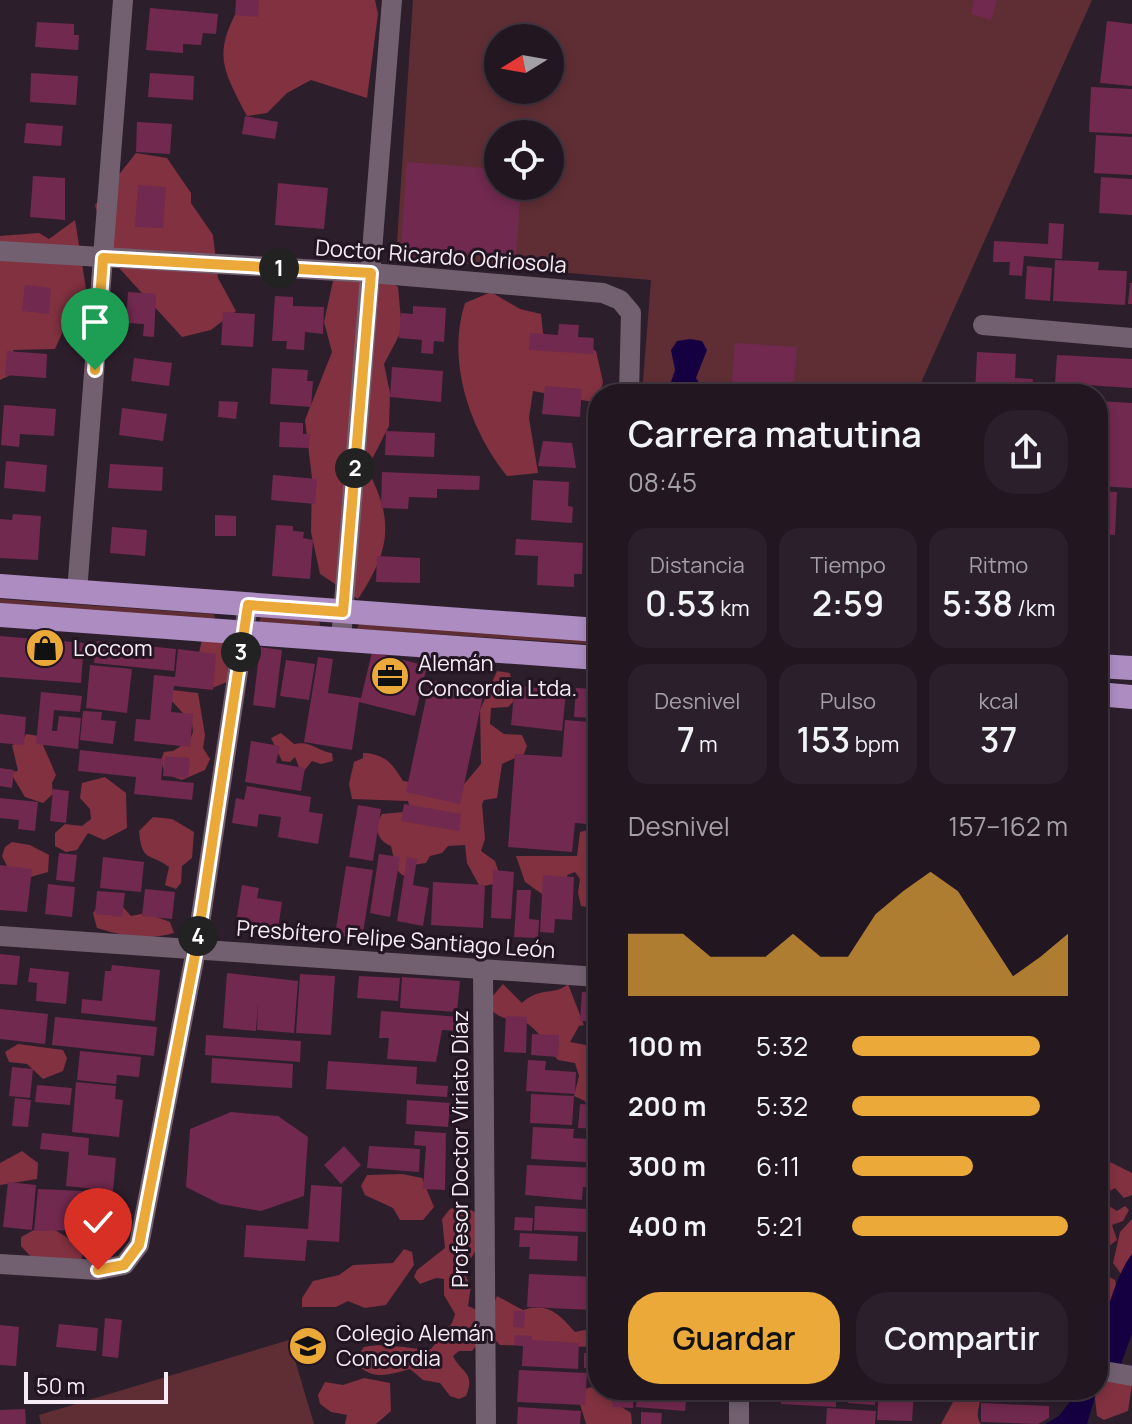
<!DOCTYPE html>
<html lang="es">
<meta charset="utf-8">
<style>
:root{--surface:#221621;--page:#2a1f2a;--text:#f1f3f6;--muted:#a29fa5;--line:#3f353f;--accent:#eba939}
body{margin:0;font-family:Manrope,sans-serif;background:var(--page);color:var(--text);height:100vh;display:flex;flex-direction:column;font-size:30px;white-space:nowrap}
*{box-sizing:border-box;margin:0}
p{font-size:26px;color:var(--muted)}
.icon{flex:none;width:44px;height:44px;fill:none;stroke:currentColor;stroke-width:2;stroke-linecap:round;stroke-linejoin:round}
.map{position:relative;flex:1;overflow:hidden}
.drawer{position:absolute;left:588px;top:384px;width:520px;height:1016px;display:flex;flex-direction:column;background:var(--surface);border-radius:32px;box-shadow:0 4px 12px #0003,0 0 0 2px var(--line)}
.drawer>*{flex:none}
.needle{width:52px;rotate:259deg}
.buttons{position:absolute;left:484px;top:24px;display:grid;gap:16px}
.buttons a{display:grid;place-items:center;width:80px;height:80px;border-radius:50%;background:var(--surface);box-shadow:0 4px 12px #0003,0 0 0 2px var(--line);font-size:40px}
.scale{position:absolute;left:24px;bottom:20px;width:144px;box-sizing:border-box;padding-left:8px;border:4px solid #f6ecf5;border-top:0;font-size:22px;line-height:28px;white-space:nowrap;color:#f6ecf5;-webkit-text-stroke:6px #231522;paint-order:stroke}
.pin{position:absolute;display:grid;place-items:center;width:68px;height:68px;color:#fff;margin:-82px -34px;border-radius:50% 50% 50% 0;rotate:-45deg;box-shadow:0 0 8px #0007}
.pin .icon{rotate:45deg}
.km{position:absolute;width:40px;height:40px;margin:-20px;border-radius:50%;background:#222;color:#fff;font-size:22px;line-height:40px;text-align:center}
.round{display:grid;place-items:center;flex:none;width:84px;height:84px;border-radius:32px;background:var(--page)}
.head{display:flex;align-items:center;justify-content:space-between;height:136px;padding:0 40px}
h1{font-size:36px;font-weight:600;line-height:60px}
.metrics{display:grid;grid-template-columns:repeat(3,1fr);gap:12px;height:136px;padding:8px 40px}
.metrics div{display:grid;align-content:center;border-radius:20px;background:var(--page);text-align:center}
.metrics b{font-size:34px;font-weight:600}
.metrics small{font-size:22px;font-weight:400}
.metrics p{font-size:22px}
.chart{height:224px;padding:16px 40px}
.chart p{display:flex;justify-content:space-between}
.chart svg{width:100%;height:144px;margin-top:8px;fill:var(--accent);opacity:.7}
.cta{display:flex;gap:16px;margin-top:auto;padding:16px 40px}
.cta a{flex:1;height:92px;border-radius:32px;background:var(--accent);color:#111;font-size:32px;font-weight:600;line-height:92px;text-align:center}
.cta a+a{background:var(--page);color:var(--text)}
ul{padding:0 40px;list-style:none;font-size:26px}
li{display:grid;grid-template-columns:128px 96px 1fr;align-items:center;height:60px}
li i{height:20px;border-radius:10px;background:var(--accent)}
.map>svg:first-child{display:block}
.green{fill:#5f2e35;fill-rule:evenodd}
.forest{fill:#813140}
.water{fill:#150042}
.building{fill:#71294f}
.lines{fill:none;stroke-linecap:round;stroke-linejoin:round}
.minor{stroke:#726071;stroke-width:20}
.major{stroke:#ac8cc1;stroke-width:24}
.route-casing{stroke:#fff;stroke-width:16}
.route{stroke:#eba939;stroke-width:10}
.labels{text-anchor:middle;stroke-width:6;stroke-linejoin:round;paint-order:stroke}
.street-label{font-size:22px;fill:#f6ecf5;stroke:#231522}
.poi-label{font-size:22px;fill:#f6ecf5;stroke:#231522;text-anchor:start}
</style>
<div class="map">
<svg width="1132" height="1424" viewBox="0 0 1132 1424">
<rect width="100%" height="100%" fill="#2d1e2c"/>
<!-- green -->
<path class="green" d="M413 0H1092L916 394H642L651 280 396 258ZM498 38H550V90H498ZM498 134H550V186H498Z
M0 599 213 614 215 616 214 619 0 605Z
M261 617 319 621 320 624V626L259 622Z
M359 624 587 640 588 644 357 629Z
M289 1340 314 1424H41L39 1415Z"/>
<!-- forest -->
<path class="forest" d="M243 0H375L378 14 367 98 311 80 287 93 267 113 247 116C220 65 213 52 243 0Z
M136 153 167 158 191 193V203L213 235 218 278 236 311 211 330 182 337 109 257 95 205Z
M75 220 87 295 68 320 55 349 13 350 19 371 0 380V236L39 233 49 239Z
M373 271 398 287 402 330 384 364 390 393 389 426 367 469C395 521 390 551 358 599L320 574 311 532 312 478 305 420 332 352 324 322 333 281Z
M491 292 520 309 541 314 543 333 561 352 578 341 596 351 603 382 598 403 533 391 529 418 538 473 507 476C470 430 446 361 465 303Z
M203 635 236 643 235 679 212 688 199 653Z
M497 671 510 673 514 701 508 707 491 708 490 724 504 734 522 735 527 746 524 754 502 764 497 798 484 800 482 804 485 839 481 851 495 861 499 873 493 884 480 887 467 863 465 845 448 846 442 853 430 856 426 863 413 865 407 876 402 875 396 869 391 846C376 840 374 827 382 814L404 812 409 805 408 801 352 799 349 784 354 762 363 758V753C385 754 392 763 403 781L460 789 481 764 480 710Z
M172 690 198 693 205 735 203 748 210 759 205 770 182 780 165 774 161 760 164 752 173 751 190 740 193 732 192 723 169 698Z
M281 733 294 744C311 740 317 751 332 753L333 761 321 764 312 761 304 771 300 770 295 757 290 762 282 761 271 738Z
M26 734 39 736 56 775 52 783 53 794 43 803 25 797 10 772 18 771 12 745 22 742Z
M105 777 126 793 127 828 104 840 88 833 77 850 66 852 55 846V833L65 824 82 826 91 819 90 809 80 798 82 783Z
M153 817 172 819 194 832 192 858 182 866 181 883 176 889 165 885 169 867C149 852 142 863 139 831Z
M598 827V909L581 906 578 893 580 879 575 872 567 875 570 888 549 899 525 882 516 856H577L580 832Z
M12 842 30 845 49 855 48 872 27 878 8 868 2 856 5 847Z
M98 906H122L131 916 146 913 170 922 174 933C147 941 122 936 97 928L93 913Z
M503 984 522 1003C540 986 555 996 568 984L584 1025 579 1026 570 1042 586 1045 598 1072V1115L589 1114 585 1101 574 1096 579 1076 575 1063 558 1060C547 1048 541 1033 528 1024 517 1017 505 1023 491 1010V998Z
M18 1044 63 1050 67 1058 63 1071 43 1079 27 1064 9 1062 5 1052Z
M22 1151 38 1163 37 1179 0 1185V1163Z
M1098 1156 1132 1173V1195L1124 1198 1115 1188 1108 1192 1098 1188Z
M402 1174 422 1178 434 1207 423 1220H400L393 1208 365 1195 361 1186 367 1175Z
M1098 1199 1117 1211 1125 1206 1129 1210 1123 1221 1112 1225 1117 1240 1105 1249 1098 1246Z
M461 1204 476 1213V1250L463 1271 471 1286 468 1306 477 1310V1345L472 1351H459L453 1356C461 1373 476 1372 466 1396L459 1399 450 1396 440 1383 423 1380 410 1369C391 1374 377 1380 361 1368L359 1354 364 1347C388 1342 407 1350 431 1349L452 1323 455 1314 444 1295V1279L436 1278 420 1284 414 1277 417 1270 445 1248 442 1219 450 1209Z
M1132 1219V1269L1121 1274 1113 1263 1120 1232Z
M45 1224 83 1247 82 1259 68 1264 33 1259 21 1246V1237Z
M404 1249 412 1252 414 1265 386 1305 365 1308 348 1301 336 1307H302V1298L313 1281 339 1275 353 1265 393 1263Z
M1104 1274 1115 1280 1118 1293 1104 1336 1098 1337V1275Z
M497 1296 523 1310C548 1302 559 1314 575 1332L590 1329 593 1314 598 1312V1347L500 1345 489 1334 491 1310Z
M1106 1373 1132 1385 1128 1411 1104 1420 1097 1416 1094 1390H1098V1381Z
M364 1378 390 1383 391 1411 376 1424H345L347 1415 331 1412 320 1404 318 1395 325 1382 343 1385Z
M591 1387 631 1413 632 1424H586L579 1401 585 1389Z
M955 1390H978C985 1402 972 1412 981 1424H941L953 1402Z"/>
<!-- water -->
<path class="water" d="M690 339 702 341 707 350 696 378 706 394H667L675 370 671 350 677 341Z
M1132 1254V1334L1119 1369 1098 1365C1098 1336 1114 1277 1132 1254Z
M1079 1390H1097L1087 1424H1045L1059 1416Z"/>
<!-- building -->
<path class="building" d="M236 0H259L258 17 235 15Z
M974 0H997L991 20 971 14Z
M150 8 218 14 216 34 203 33 201 45 183 44V53L146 50Z
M1107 21 1132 24V86L1100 83Z
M37 22 74 24V35H79L78 50 35 47Z
M31 73 78 76 76 105 30 102Z
M150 73 194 76 193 100 148 97Z
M1091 87 1132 89V134L1089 132Z
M245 116 278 122 275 139 242 134Z
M137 122 172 124 170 154 136 152Z
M26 123 63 126 61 146 24 143Z
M1096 135 1132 137V175L1094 173Z
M407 162 498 169V186H521L516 256 401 248Z
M33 176 65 178V220L30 217Z
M1101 177 1132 179V215L1099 213Z
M278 183 328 188 324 229 275 225Z
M138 185 166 187 163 228 135 227Z
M1049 223 1064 224 1062 259 1024 256 1022 276 1009 275 1010 262H993L994 241 1048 244Z
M1055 260 1099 262 1098 270 1127 271 1125 305 1053 301Z
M1027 266 1052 268 1050 301 1025 299Z
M1130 283H1132V304H1128Z
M25 285 51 288 49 314 22 311Z
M128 292 156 294 154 337 143 336 144 324 126 323Z
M275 296 293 297V306L324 307 323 334 305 332 304 350 286 349 287 341H272Z
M413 306 446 308 444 342 434 341 433 354 421 353 422 340 399 338 401 313 413 314Z
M223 312 255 314 253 347 221 345Z
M559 324 579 325 578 337 594 338 593 354 529 350 530 333 558 335Z
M735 343 797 347 793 394H731Z
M7 351 47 354 46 378 5 375Z
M977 352 1016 354 1015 378 1033 379 1032 394H975Z
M1057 355 1132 359V388L1055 383Z
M134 358 172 363 169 386 131 381Z
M392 367 443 371 441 402 390 397Z
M272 368 308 370 307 381H313L311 407 270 404Z
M545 386 582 389 580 417 542 414Z
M219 401 238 402 236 419 218 417Z
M1098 401 1132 403V488L1098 486Z
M4 405 56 409 54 436 20 434 19 447 1 445Z
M122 408 167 414 163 441 119 435Z
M280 422 303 423V434H310L309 448 279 447Z
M386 431 435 433 434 457 385 455Z
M543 441 572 443 576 468 538 466Z
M6 461 47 465 45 492 4 488Z
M110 464 163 467 162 491 108 488Z
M382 472 480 476 479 490 437 489V498L409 497 408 509 381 508Z
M273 475 317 479 315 504 271 500Z
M533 480 569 482 568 506 573 507 572 523 531 520Z
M1098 491 1117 492 1115 535 1098 534Z
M13 514 41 516 38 560 0 558V519L12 520Z
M215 515 236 516V536H215Z
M276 525 293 526V531L304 532 303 538 313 540 310 579 272 576Z
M112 527 147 530 145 556 110 553Z
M516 539 583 543 582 574H574V587L537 585 538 556 515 555Z
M377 556 420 558V583L376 582Z
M0 636 84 643 81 683 0 677Z
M97 641 176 649 174 671 94 663Z
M260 647 282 650 275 708 253 705Z
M178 649 216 654 213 690 174 686 171 712 193 714 190 747 134 741 136 719 150 720 154 675 175 677Z
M372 652 427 666 415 716 359 702 352 750 304 742 318 657 333 659 328 693 361 698Z
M286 660 315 664 309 700 280 696Z
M90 665 132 669 127 713 86 708Z
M430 680 484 691 460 804 406 792Z
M515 685 566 692 562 731 511 725Z
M576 688 593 689 592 718 574 717Z
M41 692 82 696 80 712 54 710 52 731H57L59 716 81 718 78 749 36 744Z
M83 711 102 712 101 720 116 721 113 744 80 740Z
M0 714 26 717 24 745 0 743Z
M565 720 590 722 587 763H598V825L575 823 572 852 508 847 515 754 562 757Z
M251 741 280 746 276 763 305 768 301 791 245 782Z
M80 750 163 759 161 780 194 783 192 800 134 794 136 777 78 771Z
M165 756 190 758 188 778 163 776Z
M0 768 14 770 12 788 0 786Z
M247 786 311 797 309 812 323 814 318 844 278 837 281 817 259 814 257 827 232 823 236 798 244 800Z
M53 789 69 791 66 823 50 821Z
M0 798 38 802 35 831 18 829 19 820 0 818Z
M404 804 461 814 459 831 401 821Z
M358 805 381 809 373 861 349 857Z
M59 853 77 855 74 882 56 880Z
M379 854 400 857 390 917 370 913Z
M103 857 144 862 141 892 100 888Z
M407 857 417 859 413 885 429 888 423 926 397 921Z
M0 865 32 869 27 912 0 910Z
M346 866 373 870 362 939 335 935Z
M493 870 514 872 511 919 491 918Z
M543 875 574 877 572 920 555 919 554 933 540 932Z
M433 882 485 885 483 928 431 925Z
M48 884 75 887 72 917 45 914Z
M242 885 259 888 257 898 282 902 278 929 236 922Z
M145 889 175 892 172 919 142 916Z
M517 890H531L529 919 539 920 538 938 514 937Z
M97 891 125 893 122 917 95 914Z
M589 910H598V937H588Z
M0 954 20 956 17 985 0 984Z
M112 965 160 970 155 1021 81 1013 82 999 102 1001 105 971H111Z
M30 968 69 972 66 1004 36 1001 37 983 28 982Z
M227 973 298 981 294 1033 257 1030 258 1002 256 1031 223 1028Z
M300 974 335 976 331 1035 296 1033Z
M359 976 400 978 398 1001 357 998Z
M402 977 460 981 457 1012 400 1008Z
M582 992 598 993V1022L580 1021Z
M0 1009 48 1014 45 1044 0 1039Z
M381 1011 461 1017 460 1031 442 1030 436 1062 387 1059 389 1038H379Z
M506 1016 527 1017 526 1053 504 1052Z
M55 1017 157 1027 154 1056 52 1045Z
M532 1034 559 1035 558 1057 531 1055Z
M206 1035 301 1041 300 1062 205 1055Z
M589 1037 598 1038V1069H587Z
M80 1051 141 1057 139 1077 117 1075 116 1084 77 1080Z
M212 1058 293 1064 292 1088 211 1083Z
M528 1060 546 1061 545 1070 576 1072 575 1094 526 1091Z
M328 1061 417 1067 416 1084 448 1086 447 1097 326 1089Z
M12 1067 33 1069 30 1098 9 1096Z
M76 1082 116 1086 115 1099 123 1100 119 1137 72 1132Z
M37 1085 72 1088 70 1105 35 1102Z
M531 1094 574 1096 572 1125 530 1123Z
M15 1098 31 1100 28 1127 12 1126Z
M407 1100 450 1103 448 1127 406 1124Z
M580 1104 598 1105V1129L578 1128Z
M231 1112 278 1116 308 1137 304 1196 261 1211 220 1204 186 1187 190 1129Z
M533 1127 574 1129 573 1138 588 1139 587 1162 531 1159Z
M415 1131 446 1133 445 1190 423 1189 426 1146 414 1145Z
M42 1133 89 1138 88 1155 116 1158 113 1191 66 1186 69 1152 40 1149Z
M344 1146 361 1165 341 1184 324 1165Z
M369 1146 420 1149 419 1172 367 1168Z
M527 1165 598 1168V1187H583L582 1200 525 1195Z
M8 1182 36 1185 32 1230 3 1227Z
M311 1185 342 1187 339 1242 307 1240 305 1261 244 1257 246 1225 308 1229Z
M38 1189 83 1191 79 1230 34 1231Z
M90 1190 117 1193 112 1249 85 1246Z
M535 1206 587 1209 586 1232 534 1230Z
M515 1217 533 1218 532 1231 514 1230Z
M520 1233 578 1236 577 1261 529 1259 530 1247H519Z
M529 1274 596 1277 594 1310 527 1307Z
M514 1311H525L524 1328 513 1327Z
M105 1318 122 1320 118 1358 102 1356Z
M59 1324 98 1328 96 1351 56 1347Z
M0 1325 19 1327 16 1366 0 1365Z
M515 1335 532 1336V1340L579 1343 578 1369 522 1366 523 1346 514 1345Z
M584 1353H598V1369L584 1368Z
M519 1370 587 1373 585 1405 517 1402Z
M613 1390H634L633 1408 612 1407Z
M637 1390 687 1391 685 1411 636 1407Z
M781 1390H836V1407L781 1404Z
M848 1390 876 1392 875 1405 848 1403Z
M879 1390H914L912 1421 877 1420Z
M981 1403 1049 1406V1418L1038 1424 981 1422Z
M518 1407 581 1411 580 1424H517Z
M827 1408 876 1411 875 1424H826Z
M25 1409 26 1424H0V1410Z
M641 1412 662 1413 661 1424H641Z"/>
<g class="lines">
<!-- minor -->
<path class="minor" d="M0 251 371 273 603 293 620 300 631 313 629 394
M983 325 1132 338
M77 592 123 0
M341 640 392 0
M0 936 598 977
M483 969 486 1424
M0 1264 98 1270 124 1265 139 1245 196 950 248 605
M1098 1370 1132 1376
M739 1390V1424"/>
<!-- major -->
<path class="major" d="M0 586 598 630
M0 615 598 658
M1098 666 1132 668
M1098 694 1132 697"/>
</g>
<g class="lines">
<!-- route casing -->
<g class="route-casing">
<path id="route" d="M95 370 103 258 371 273 343 612 248 605 196 950 139 1245 124 1265 98 1270"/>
</g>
<!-- route -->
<use href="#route" class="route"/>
</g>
<!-- icons -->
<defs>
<g id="shop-disc" transform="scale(2)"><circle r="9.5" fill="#eba939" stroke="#231522"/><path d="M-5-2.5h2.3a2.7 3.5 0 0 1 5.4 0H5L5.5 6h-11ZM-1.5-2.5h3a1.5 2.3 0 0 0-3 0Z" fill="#111"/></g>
<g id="office-disc" transform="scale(2)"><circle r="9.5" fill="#eba939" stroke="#231522"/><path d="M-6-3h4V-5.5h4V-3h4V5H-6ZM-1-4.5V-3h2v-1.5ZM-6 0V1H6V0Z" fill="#111"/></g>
<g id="school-disc" transform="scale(2)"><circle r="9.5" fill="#eba939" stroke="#231522"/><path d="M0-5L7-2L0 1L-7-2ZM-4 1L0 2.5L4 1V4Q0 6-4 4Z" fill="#111"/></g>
</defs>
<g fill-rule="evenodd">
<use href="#shop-disc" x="45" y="648"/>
<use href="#office-disc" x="390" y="676"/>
<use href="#school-disc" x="308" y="1346"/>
</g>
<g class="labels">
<!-- street labels -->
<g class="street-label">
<text transform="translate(441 256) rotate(4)" y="8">Doctor Ricardo Odriosola</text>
<text transform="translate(396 939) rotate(4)" y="8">Presbítero Felipe Santiago León</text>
<text transform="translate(460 1149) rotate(-90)" y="8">Profesor Doctor Viriato Díaz</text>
</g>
<!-- poi labels -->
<g class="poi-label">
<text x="73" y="656">Loccom</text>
<text x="418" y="671">Alemán<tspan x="418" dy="25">Concordia Ltda.</tspan></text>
<text x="336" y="1341">Colegio Alemán<tspan x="336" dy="25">Concordia</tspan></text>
</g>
</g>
</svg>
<div class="buttons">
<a><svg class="needle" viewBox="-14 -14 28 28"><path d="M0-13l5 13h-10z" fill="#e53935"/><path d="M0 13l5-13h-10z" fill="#a29fa5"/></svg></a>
<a><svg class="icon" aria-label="locate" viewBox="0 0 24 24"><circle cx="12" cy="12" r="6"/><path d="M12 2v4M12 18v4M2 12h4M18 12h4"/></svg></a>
</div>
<div class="scale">50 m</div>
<div class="pin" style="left:95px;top:370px;background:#1e9e55"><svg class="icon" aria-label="arrive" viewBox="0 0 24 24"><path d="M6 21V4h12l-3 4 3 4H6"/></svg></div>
<div class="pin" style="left:98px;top:1270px;background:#d93025"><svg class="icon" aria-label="check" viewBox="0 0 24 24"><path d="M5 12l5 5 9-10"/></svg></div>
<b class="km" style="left:279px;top:268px">1</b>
<b class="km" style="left:355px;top:468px">2</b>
<b class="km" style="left:241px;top:652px">3</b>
<b class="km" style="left:198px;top:936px">4</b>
<section class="drawer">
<div class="head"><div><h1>Carrera matutina</h1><p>08:45</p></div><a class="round"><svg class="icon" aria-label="share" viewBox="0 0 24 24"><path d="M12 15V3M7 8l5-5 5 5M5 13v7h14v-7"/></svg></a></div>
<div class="metrics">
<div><p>Distancia</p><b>0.53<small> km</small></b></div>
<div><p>Tiempo</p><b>2:59</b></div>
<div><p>Ritmo</p><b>5:38<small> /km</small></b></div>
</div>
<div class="metrics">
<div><p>Desnivel</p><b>7<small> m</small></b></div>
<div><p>Pulso</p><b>153<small> bpm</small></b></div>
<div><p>kcal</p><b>37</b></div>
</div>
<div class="chart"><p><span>Desnivel</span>157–162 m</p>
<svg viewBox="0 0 160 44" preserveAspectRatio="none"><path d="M0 44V25L10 25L20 25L30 32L40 32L50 32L60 25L70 32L80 32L90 19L100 12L110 6L120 12L130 25L140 38L150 32L160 25V44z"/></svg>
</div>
<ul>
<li><b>100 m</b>5:32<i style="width:87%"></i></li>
<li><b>200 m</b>5:32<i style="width:87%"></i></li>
<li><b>300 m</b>6:11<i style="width:56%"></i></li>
<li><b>400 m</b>5:21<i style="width:100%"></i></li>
</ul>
<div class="cta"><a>Guardar</a><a>Compartir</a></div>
</section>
</div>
